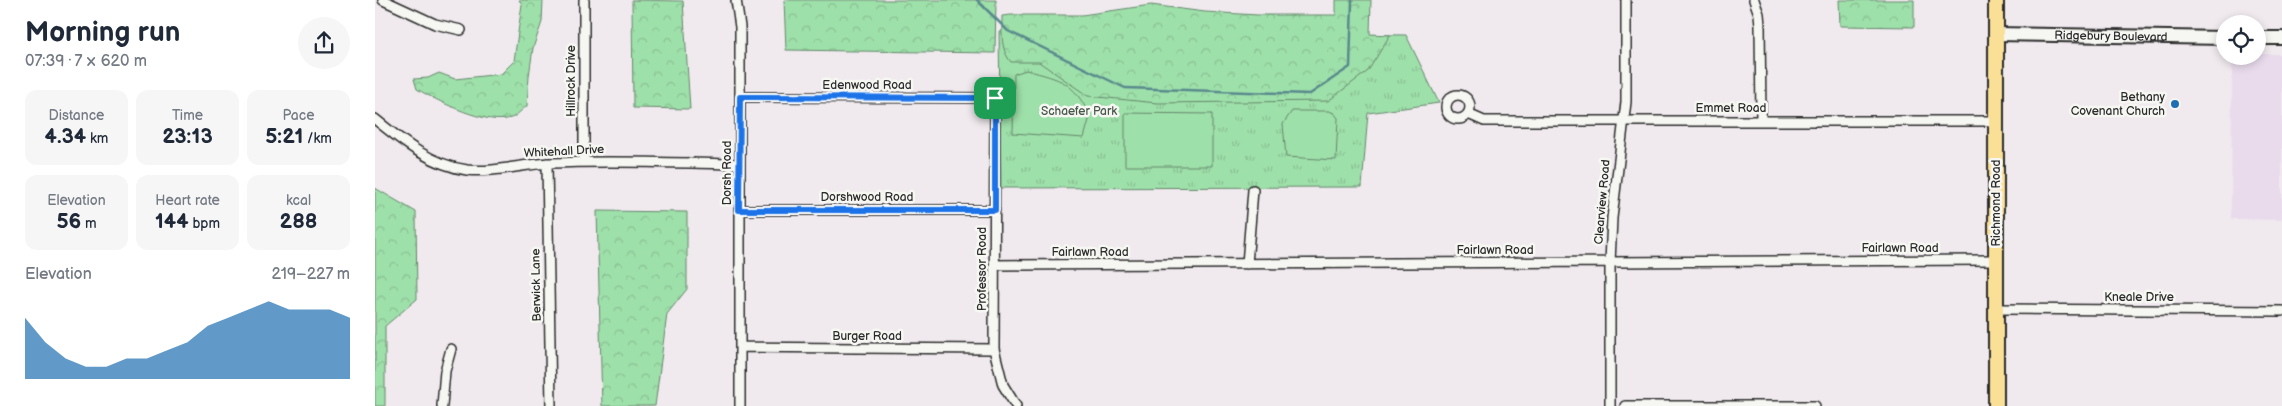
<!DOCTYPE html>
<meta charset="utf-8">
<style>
:root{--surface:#fff;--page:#f6f6f7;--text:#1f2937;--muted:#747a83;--accent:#1f6fb2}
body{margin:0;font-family:"Balsamiq Sans",sans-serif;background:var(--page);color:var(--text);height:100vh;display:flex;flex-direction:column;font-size:19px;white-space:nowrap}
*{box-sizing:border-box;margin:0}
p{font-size:16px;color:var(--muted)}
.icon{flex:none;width:28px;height:28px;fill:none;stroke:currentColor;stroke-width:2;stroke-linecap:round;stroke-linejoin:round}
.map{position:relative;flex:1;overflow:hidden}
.panel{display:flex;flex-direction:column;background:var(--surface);width:375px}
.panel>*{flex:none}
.buttons{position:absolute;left:1841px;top:15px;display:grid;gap:10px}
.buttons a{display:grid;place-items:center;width:50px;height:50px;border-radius:50%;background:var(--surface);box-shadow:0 2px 8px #0003;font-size:25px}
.pin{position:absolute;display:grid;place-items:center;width:42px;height:42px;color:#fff;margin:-21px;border-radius:10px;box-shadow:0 2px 8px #0006}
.round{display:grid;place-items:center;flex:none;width:52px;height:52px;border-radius:26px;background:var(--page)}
.summary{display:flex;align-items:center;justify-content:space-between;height:85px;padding:0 25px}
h1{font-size:28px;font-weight:800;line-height:38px}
.figures{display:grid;grid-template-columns:repeat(3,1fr);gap:8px;height:85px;padding:5px 25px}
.figures div{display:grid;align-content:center;border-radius:12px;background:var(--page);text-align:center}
.figures b{font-size:21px;font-weight:800}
.figures small{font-size:14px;font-weight:400}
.figures p{font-size:14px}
.chart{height:140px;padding:10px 25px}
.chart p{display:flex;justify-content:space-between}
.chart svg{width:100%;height:90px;margin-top:5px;fill:var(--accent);opacity:.7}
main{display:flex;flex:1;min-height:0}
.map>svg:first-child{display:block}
.built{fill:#e9dbec}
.grass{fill:url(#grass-tufts);stroke:#64866a}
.forest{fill:url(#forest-crowns);stroke:#64866a}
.pitch{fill:#9ee0aa;stroke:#64866a}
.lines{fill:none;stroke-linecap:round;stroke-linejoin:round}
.stream{stroke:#58898c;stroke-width:2.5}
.street-casing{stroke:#2b2b2b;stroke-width:12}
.secondary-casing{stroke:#2b2b2b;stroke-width:16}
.primary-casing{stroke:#2b2b2b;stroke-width:18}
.street{stroke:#f6f6f2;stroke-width:9}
.secondary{stroke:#f6f6f2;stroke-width:12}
.primary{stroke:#fadf96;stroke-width:14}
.route-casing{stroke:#fff;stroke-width:10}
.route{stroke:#1a73e8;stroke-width:6}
.poi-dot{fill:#1f6fb2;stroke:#f6f6f2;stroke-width:2}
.labels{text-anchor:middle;stroke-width:5;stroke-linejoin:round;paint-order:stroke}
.street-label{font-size:12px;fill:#2b2b2b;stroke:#f6f6f2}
.poi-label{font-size:12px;fill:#2b2b2b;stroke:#f6f6f2;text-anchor:end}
.park-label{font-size:12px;fill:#48584b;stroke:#f6f6f2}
</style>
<main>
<section class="panel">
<div class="summary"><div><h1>Morning run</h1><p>07:39 · 7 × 620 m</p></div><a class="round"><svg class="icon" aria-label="share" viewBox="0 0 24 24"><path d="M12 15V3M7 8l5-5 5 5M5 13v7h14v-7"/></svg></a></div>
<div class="figures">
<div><p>Distance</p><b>4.34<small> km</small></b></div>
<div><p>Time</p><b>23:13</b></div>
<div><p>Pace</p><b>5:21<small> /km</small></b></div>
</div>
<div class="figures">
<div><p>Elevation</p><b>56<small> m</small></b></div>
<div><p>Heart rate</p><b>144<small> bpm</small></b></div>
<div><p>kcal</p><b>288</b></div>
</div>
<div class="chart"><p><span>Elevation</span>219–227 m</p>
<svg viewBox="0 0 160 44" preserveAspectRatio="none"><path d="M0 44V14L10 26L20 34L30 38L40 38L50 34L60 34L70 30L80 26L90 18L100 14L110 10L120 6L130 10L140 10L150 10L160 14V44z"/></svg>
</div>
</section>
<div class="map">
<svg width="1907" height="406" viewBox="0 0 1907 406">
<defs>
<pattern id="grass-tufts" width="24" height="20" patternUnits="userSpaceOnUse" patternTransform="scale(1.25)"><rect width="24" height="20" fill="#9ee0aa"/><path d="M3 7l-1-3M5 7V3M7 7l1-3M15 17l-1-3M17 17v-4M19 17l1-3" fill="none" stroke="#88c092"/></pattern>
<pattern id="forest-crowns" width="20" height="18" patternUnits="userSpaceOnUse" patternTransform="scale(1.25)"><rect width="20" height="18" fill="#9ee0aa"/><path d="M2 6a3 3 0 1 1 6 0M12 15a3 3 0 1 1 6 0" fill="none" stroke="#88c092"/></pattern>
</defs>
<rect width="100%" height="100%" fill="#f0eaef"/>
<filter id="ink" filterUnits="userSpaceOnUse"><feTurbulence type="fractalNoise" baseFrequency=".02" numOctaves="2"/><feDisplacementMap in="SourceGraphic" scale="10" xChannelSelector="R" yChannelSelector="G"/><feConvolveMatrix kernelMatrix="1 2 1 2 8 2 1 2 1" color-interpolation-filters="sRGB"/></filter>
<g filter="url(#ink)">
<!-- built -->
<path class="built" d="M1883 54H1907V220L1856 219 1857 56H1882Z"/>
<!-- grass -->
<path class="grass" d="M624 31 1031 35 1064 103 993 113 987 187 626 188Z"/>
<!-- forest -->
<path class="forest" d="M144 0H168L167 22 158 48 154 76 152 106C147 109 142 116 136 118 112 126 64 102 42 89L39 79 53 78 64 73 80 79 126 74 139 61 147 4Z
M257 0 308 1 315 109 258 108Z
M409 0H621L620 53 411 50Z
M961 0H996L995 34 1015 35 993 71 953 101 782 103 713 96 664 62H636C625 49 627 32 627 16L636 15H707L776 5 830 12 883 15H961Z
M1464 0H1539V27L1465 26Z
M0 188 41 212 42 299 10 326V406H0Z
M222 211 312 212V289L292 314 280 406H227Z"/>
<!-- pitch -->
<path class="pitch" d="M651 70C687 80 697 80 715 116L709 138 638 133 639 74Z
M917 111H954L959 113 963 118 961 160 911 157 908 124Z
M750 113 837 114V166H750Z"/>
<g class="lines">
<!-- stream -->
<path class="stream" d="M602 0 633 31 750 88 935 94 975 67 977 0"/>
<!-- street casing -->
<g class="street-casing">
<path id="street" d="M8 0 60 24 86 30
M361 0 365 27V406
M1379 0 1384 14 1385 25 1386 120
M1071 107a12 12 0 1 1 24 0a12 12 0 1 1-24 0Z
M365 97 620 98 619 349 628 385 641 406
M1093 114 1109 121H1621
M0 119C27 141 56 165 92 170 120 173 147 164 175 163 238 160 301 163 365 164
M209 161V0
M172 163 176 406
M364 210H620
M872 264 878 190
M620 265 1621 260
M1621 309 1907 311
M365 347 619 349
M67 406 70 371 76 349
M1235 406V263L1237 218 1251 102V0
M1250 406H1440"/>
</g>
<!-- secondary casing -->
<g class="secondary-casing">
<g id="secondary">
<path id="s1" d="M1621 34 1850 38"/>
<path d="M1882 38H1907"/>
</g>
</g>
<!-- primary casing -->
<g class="primary-casing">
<path id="primary" d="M1621 406V0"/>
</g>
<!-- street -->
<use href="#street" class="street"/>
<!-- secondary -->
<use href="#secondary" class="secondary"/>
<!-- primary -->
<use href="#primary" class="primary"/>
</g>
</g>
<g class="lines" filter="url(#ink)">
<!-- route casing -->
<g class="route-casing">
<path id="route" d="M365 97 620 98V210H364Z"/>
</g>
<!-- route -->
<use href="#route" class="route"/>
</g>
<!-- markers -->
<circle class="poi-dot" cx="1800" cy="104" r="5"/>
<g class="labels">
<!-- street labels -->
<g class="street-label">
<text dy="4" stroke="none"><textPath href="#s1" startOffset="115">Ridgebury Boulevard</textPath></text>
<text transform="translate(196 81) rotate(-90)" y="4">Hillrock Drive</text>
<text x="492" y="89">Edenwood Road</text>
<text x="1356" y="112">Emmet Road</text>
<text transform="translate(189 151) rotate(-3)" y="4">Whitehall Drive</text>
<text transform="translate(352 173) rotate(-90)" y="4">Dorsh Road</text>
<text x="492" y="201">Dorshwood Road</text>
<text transform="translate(1227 202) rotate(-85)" y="4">Clearview Road</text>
<text transform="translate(1621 203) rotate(-90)" y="4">Richmond Road</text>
<text x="1525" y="252">Fairlawn Road</text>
<text x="1120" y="254">Fairlawn Road</text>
<text x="715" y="256">Fairlawn Road</text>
<text transform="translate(607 269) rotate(-90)" y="4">Professor Road</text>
<text transform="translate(161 285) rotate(-91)" y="4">Berwick Lane</text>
<text x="1764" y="301">Kneale Drive</text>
<text x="492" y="340">Burger Road</text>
</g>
<!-- poi labels -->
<g class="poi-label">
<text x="1790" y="101">Bethany<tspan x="1790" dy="14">Covenant Church</tspan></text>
</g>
<!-- park labels -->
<g class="park-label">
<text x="704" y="115">Schaefer Park</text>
</g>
</g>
</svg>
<div class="buttons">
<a><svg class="icon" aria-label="locate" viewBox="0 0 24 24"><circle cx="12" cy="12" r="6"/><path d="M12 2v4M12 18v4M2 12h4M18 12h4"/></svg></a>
</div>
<div class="pin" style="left:620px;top:98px;background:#1e9e55"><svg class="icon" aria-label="arrive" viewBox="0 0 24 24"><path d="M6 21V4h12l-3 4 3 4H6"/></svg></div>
</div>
</main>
